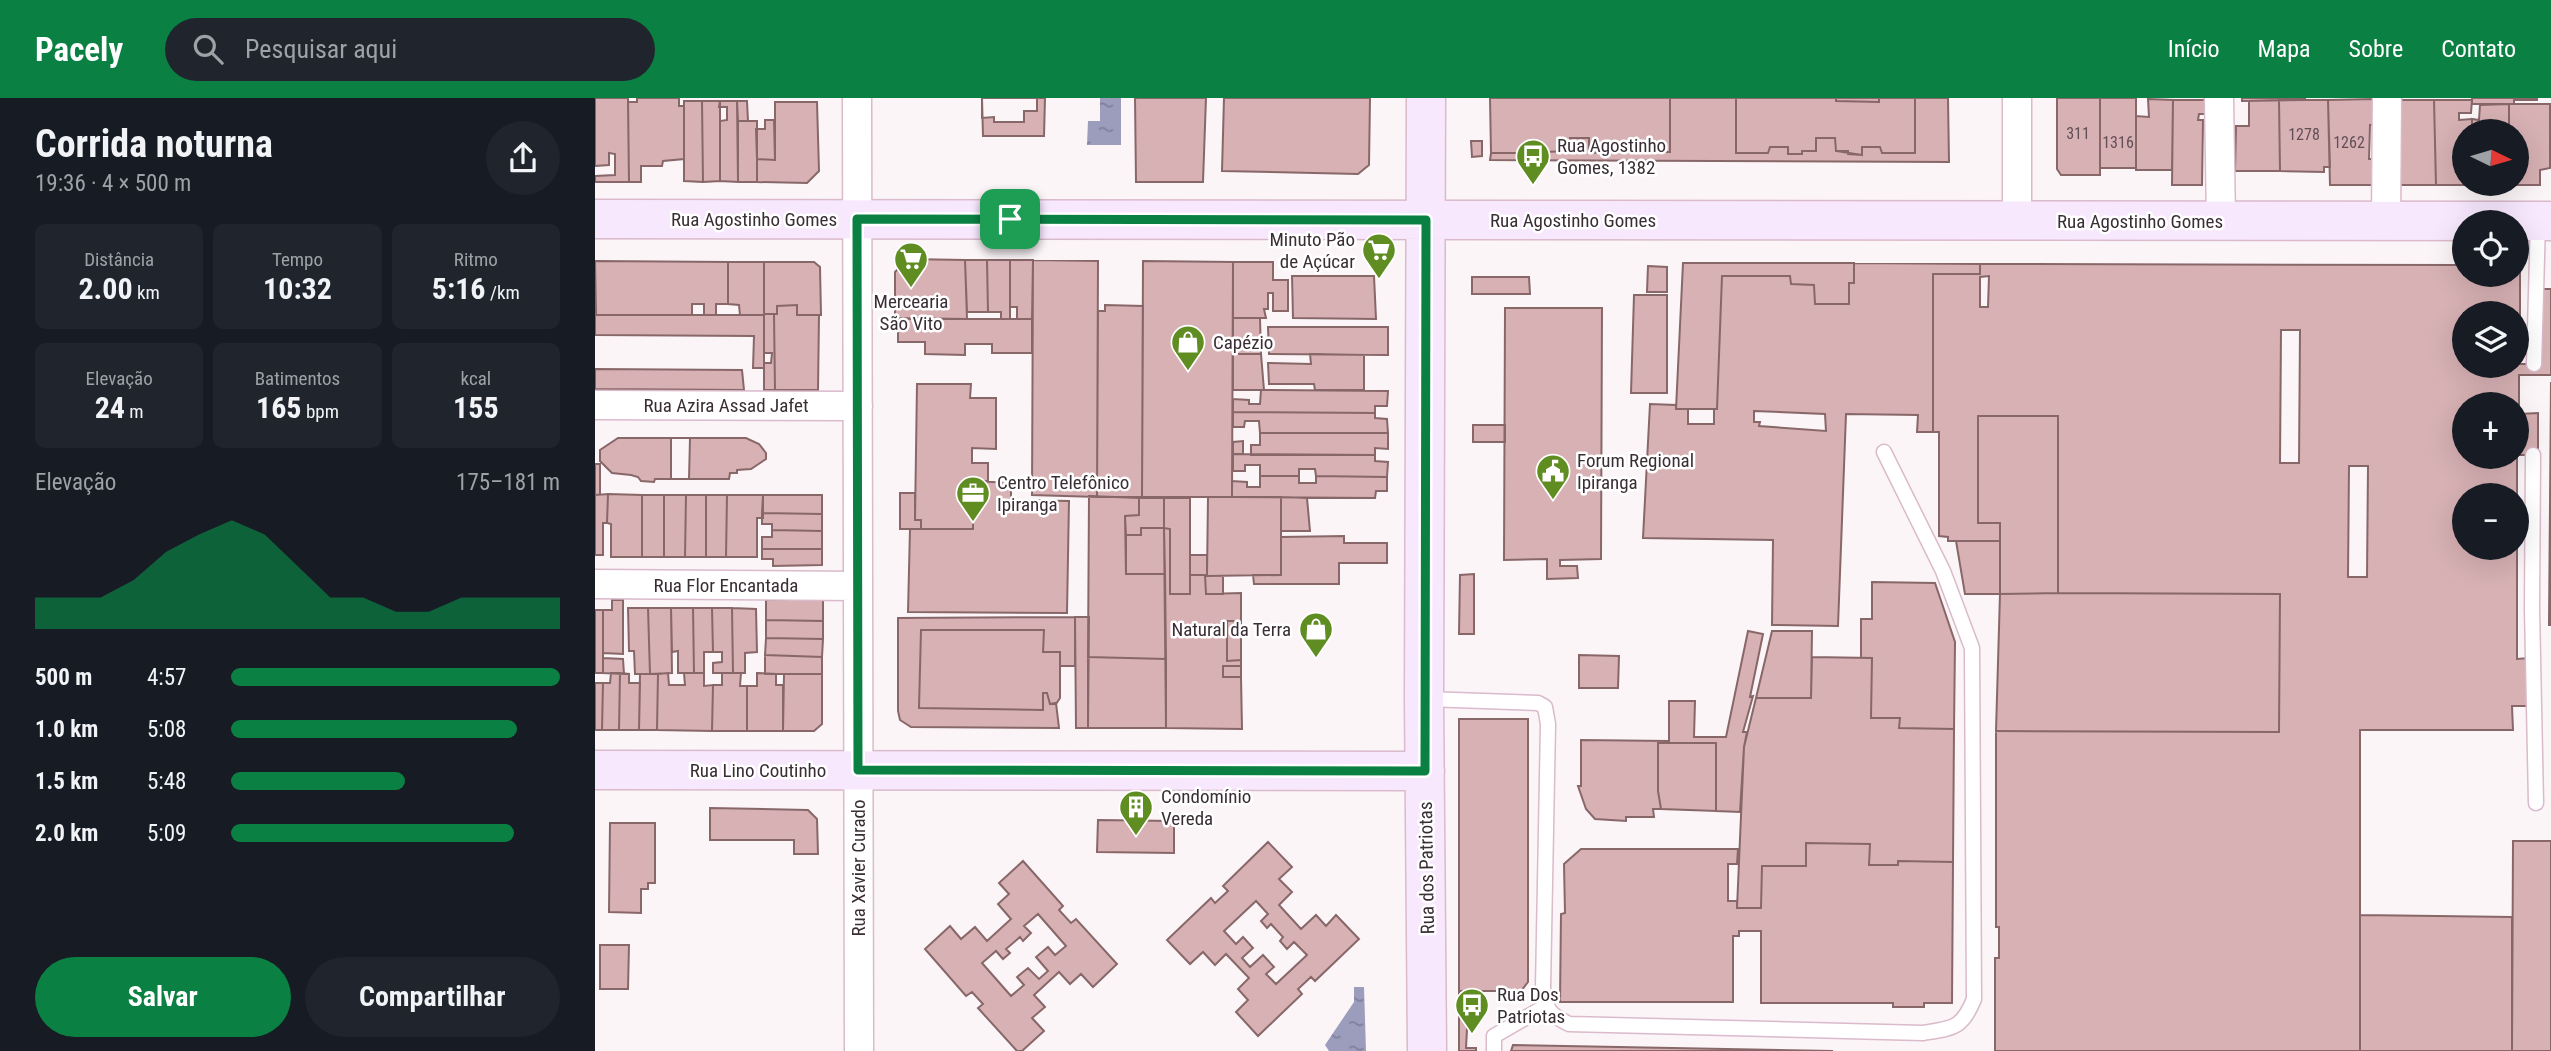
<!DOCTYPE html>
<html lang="pt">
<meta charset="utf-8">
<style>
:root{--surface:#171b24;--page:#20242c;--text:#f1f3f6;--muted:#9ea1a6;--accent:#0b8043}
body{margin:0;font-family:"Roboto Condensed",sans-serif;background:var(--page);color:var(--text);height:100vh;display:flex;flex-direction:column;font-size:26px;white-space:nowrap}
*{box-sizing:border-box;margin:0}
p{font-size:23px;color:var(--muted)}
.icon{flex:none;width:38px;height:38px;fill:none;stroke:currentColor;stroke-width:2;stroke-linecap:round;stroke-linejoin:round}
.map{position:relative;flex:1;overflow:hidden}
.sheet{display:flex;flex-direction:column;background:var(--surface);width:595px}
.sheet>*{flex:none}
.needle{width:46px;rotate:95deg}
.buttons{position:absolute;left:1857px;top:21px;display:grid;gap:14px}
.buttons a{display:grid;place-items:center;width:77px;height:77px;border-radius:50%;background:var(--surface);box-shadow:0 7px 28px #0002;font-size:35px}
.pin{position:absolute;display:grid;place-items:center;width:60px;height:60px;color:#fff;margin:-30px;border-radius:14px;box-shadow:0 4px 10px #0006}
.round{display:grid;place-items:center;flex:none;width:74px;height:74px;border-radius:37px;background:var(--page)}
.summary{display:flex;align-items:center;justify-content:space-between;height:119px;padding:0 35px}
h1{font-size:38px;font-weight:700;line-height:52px}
.figures{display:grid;grid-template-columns:repeat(3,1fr);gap:10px;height:119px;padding:7px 35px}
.figures div{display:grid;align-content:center;border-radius:10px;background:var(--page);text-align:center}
.figures b{font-size:30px;font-weight:700}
.figures small{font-size:19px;font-weight:400}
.figures p{font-size:19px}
.chart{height:196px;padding:14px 35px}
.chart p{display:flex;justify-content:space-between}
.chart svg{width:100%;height:126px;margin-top:7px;fill:var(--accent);opacity:.7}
.primary-button{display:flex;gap:14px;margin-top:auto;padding:14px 35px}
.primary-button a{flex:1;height:80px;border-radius:42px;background:var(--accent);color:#fff;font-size:28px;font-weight:700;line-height:80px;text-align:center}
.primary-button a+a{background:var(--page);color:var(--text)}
ul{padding:0 35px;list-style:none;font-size:23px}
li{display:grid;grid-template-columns:112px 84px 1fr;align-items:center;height:52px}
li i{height:18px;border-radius:9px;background:var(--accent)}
header{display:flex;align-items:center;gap:42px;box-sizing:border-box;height:98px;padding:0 35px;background:var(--accent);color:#fff}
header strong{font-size:33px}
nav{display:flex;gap:38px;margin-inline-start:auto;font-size:24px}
.search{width:490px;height:63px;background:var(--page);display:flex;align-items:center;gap:18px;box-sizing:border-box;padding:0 24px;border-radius:38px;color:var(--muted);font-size:26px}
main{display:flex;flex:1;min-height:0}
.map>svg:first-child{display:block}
.water{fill:url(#water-ripples)}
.building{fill:#d7b1b4;stroke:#886769;stroke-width:2;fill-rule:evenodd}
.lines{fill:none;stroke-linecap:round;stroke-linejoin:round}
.lane-casing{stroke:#dabacb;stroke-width:17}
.street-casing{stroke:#dabacb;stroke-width:31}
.secondary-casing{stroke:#dabacb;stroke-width:41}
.lane{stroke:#fff;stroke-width:14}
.street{stroke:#fff;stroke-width:28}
.secondary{stroke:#f8e8fe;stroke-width:38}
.route-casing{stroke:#fff;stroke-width:14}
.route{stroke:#0b8043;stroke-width:9}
.labels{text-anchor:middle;stroke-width:5;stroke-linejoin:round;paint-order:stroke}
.number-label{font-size:16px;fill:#614f55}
.poi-label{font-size:19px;fill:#3a2e35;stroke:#fff;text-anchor:start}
.street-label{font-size:19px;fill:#3a2e35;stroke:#fff}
</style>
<header>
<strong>Pacely</strong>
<div class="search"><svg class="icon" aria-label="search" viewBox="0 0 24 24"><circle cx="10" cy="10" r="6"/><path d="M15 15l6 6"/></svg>Pesquisar aqui</div>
<nav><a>Início</a><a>Mapa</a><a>Sobre</a><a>Contato</a></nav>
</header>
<main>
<section class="sheet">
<div class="summary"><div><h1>Corrida noturna</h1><p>19:36 · 4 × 500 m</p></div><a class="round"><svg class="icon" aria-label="share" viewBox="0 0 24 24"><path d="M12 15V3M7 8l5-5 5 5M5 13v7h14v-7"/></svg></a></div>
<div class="figures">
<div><p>Distância</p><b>2.00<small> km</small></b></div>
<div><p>Tempo</p><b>10:32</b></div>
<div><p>Ritmo</p><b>5:16<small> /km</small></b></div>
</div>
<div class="figures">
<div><p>Elevação</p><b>24<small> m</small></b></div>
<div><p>Batimentos</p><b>165<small> bpm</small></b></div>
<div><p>kcal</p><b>155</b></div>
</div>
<div class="chart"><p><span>Elevação</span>175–181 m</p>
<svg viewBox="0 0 160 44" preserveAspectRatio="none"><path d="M0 44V33L10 33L20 33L30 27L40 17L50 11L60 6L70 11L80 22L90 33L100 33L110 38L120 38L130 33L140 33L150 33L160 33V44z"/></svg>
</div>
<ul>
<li><b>500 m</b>4:57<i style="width:100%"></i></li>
<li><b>1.0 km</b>5:08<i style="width:87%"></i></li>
<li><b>1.5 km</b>5:48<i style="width:53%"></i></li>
<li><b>2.0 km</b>5:09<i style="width:86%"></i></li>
</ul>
<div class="primary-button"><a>Salvar</a><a>Compartilhar</a></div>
</section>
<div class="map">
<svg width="1956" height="953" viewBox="0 0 1956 953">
<defs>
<pattern id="water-ripples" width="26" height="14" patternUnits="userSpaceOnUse" patternTransform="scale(1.75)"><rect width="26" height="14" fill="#9c9cbc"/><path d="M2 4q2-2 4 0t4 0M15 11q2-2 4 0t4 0" fill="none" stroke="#80809a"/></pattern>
</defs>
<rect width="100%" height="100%" fill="#fbf5f8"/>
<!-- water -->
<path class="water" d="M505 0H526V47H492L493 23H505Z
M759 889H769L771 953H734L730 947 759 904Z"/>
<!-- building -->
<path class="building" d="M0 0H33L34 84H0V78L20 77V56L14 55V67L0 68Z
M42 0H84V8H89V61L68 63 67 68H46V84H34L33 4H42Z
M387 0H450L449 38H388Z
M387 0H442V13H429V24H399V19L387 20Z
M540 0H611L608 84H541Z
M629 0H775L774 67 763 76 627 73Z
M895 0H1075V54H1039L1040 50H1022V54L994 55V40H975V53L949 54V49H930V55H896Z
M1075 0H1141V55H1173L1175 49H1193V56H1207V53H1221V40H1240L1241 53 1267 57V49H1285L1287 55H1320V0H1353L1354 64 895 62 896 55H930V49H949V54L975 53V40H994V55L1022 54V50H1040L1039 54H1075Z
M1141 0H1241V3L1284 4V0H1320V55H1287L1285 49H1267V57L1253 56V53H1241L1240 40H1221V53H1207V56H1193V49H1175L1173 55H1141Z
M1241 0H1284V4L1241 3Z
M1462 0H1505V77H1466L1462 71Z
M1505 0H1541V70H1505Z
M1647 0H1710V2L1647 3Z
M1877 0H1942V2H1919V6H1877Z
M1553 1 1578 2 1577 72H1541V18L1554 19Z
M1780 1V27H1775L1774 61H1781V87H1735L1733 2Z
M1578 2H1615L1614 16H1604L1603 22H1608L1607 87H1577Z
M1684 2H1733L1735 69H1729V74L1685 73Z
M1684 2 1685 73H1640L1641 28H1654V3Z
M1803 2H1839L1841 87H1806L1803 79Z
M1839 2H1877L1876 15H1864V22L1877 21V33H1869V86L1878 87H1841Z
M89 3H107L108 84 89 83Z
M107 3H125V83L108 84Z
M125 3H142L143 84 125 83V23L132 22V9H124Z
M142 3H152L153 23H143Z
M180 4H222L224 73 212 85 162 84V61L180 62Z
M1914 6V33H1877V21L1884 22 1885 7Z
M1914 6H1955V70L1945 72V87H1914L1922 86V33H1914Z
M170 22H179L180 62 162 61 161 31H170Z
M143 23H162V84H143Z
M876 43H887V58L877 59Z
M313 161 370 162 372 221 300 220V174Z
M370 162H392L393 214H372Z
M392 162H415V221H406V214H393Z
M415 162H438L437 221H422V209H415Z
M438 162 503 163 502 399 437 397Z
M0 163 133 164V206H121V217H109V206H97V217H1Z
M548 163 638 164 637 399H547Z
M133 164H169V217H145L144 207 133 206Z
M169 164H219L225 169 226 217H202V207L182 208V216H169Z
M638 164H678V182H693V213H678V195H673V211H669L671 220H638Z
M1088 165H1259V185H1254V206H1220L1219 187 1196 186 1195 178H1127L1122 311H1081Z
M1259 165 1385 166V176H1338V334H1322L1323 317 1251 316 1243 528 1177 527 1178 442 1048 440 1055 306 1081 307V311H1093V326H1119V311H1122L1127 178H1195L1196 186 1219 187 1220 206H1254V185H1259ZM1159 313 1230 316 1231 333 1164 328 1165 324H1159Z
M1385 166 1869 167V177H1922V167H1925V266H1946V191H1956V277H1924V316L1943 315V357H1922V561L1934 560V608H1917L1918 632H1765V953H1400V860H1404V829H1401V633L1684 634 1685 496 1463 495V318H1383V425H1405V443H1353V439L1344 438V334H1338V176H1385ZM1394 178 1393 209H1385V179ZM1869 215H1922V268H1869ZM1686 232H1705L1704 365H1685ZM1869 306H1922V359H1869ZM1754 368H1773L1772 479H1753ZM1869 397H1922V450H1869Z
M1053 168 1072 169V194H1052Z
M697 178H779L781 221 698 220Z
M877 179H934L935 196H877Z
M1039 197H1072V295H1036Z
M202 207V217H224L223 292H180L179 216H182V208Z
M510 207 548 208 547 399H502L503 213H510Z
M910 210H1007L1006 461 965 462V468H982L983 480 952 481V461L909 462Z
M169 216H179L180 292H169V265H176L177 255H169Z
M0 217H169V270H158L159 238 0 237Z
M638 220H665L666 256H638Z
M303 221H437V255H397V246H370V257L330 256V244H303Z
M673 229H793V257L674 256Z
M638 256H666L669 292H638Z
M715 256 769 257V292H720L719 286H674L673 265 716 266Z
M0 271 147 272 149 292 0 291Z
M1956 284V527H1954Z
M322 286H376L375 300H401V351L377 350V365H393V383H378V431H326V422H320Z
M666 292 793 293 792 308H780V315L638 314V301L654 302V306H665Z
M638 314 780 315V320L792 321 793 335H665L664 323H650L649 329H638Z
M1383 318H1463V495L1405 496V425H1383Z
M878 327H910V344H878Z
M665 335H793V351L780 350V357H656V347H665Z
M23 340H151L164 346 171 355V361L156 371 142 372V375H135L134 381H60L59 384 46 383 43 379 36 377 17 375 5 363V352Z
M76 340H95L94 381H76Z
M648 343V356H638V344Z
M638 356 780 357V363L793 364 792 379 721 378 720 371H704V378H665V367H650V373H638Z
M0 366H5V397H0Z
M665 378H704V385H721V378L792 379V393H781L780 400 637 399V383L652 384V389H665Z
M378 383 416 385V402L474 403 472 515 313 514 315 431H378Z
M305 395H320V422H326V431H305Z
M13 396 12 425H8V457H0V397Z
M13 396 47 397V459H16V426L12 425Z
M47 397H69V459H47Z
M69 397H91L90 459H69Z
M91 397H111V459H90Z
M111 397H132L131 459H111Z
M132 397H168V420H162V459H131Z
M168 397H227V416L167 415Z
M494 398 544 400V417L530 418 531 476H570L571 561 493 559Z
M613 399H686V477L612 478Z
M686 399 712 400 715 433H686Z
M544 400H569V430H546V437H531L530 418 544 417Z
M569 400H595V496H575V431L569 430Z
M167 415 227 416V433L177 432V426H167Z
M546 430H569L570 476H531V437H546Z
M569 430 575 431V496H595V477H610L611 496 646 495V523H632V563L646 562V568H628V579H646L647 631 571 630Z
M177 432 227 433V451H167V439H177Z
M749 438V445H792V465H744V486H659L658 477H686V439Z
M1361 443H1405V496H1370Z
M167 451H227V467L178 468V461H167Z
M595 457H612V478H628V496H611L610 477H595Z
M879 476V536H864L865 477Z
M1277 484 1340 485 1360 544 1359 631 1304 630 1305 620H1276L1277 560H1266V521H1277Z
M1463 495 1685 496 1684 634 1401 633 1405 496Z
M17 502H28V556L8 555V512H17Z
M171 502H228V523L171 522Z
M33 510H53L55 576H40L39 553H34Z
M53 510H76L77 575 55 576Z
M76 510H98L99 575H83V553L77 554Z
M98 510H117L118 554H109V575H99Z
M117 510H137L138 575H118V565L127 564V554H118Z
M137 510 161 511 162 554 150 555V575H138Z
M0 512H8V575H0Z
M480 519V568H465V554H448L449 532H326L324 610 448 612V595H452L455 606 461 605 464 630 316 629 305 622 303 613V520Z
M480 519H494L493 630H481Z
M171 522 228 523V541L171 540Z
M632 523H646V562L632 563Z
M326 532H449L448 554H465V600L461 606H455L452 595H448V612L324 610Z
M1153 533 1168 536 1155 599 1158 598 1148 634H1152L1149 649 1145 714 1121 713V645H1063V693L1066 711H1058L1059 719H1031V723L1000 721 991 711 983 688H986V642L1074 643V603H1100L1099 639H1131Z
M1177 533H1217L1216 600H1161Z
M171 540 228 541 227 559 170 557Z
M170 557 227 559V576H170Z
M984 557 1024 558 1023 590H984Z
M493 559 571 561V630H493Z
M1217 559 1277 560 1276 620H1305L1304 630 1359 631 1358 764 1303 763V767H1274L1275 746 1211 745V768H1167L1166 810H1142L1149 649 1161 600H1216Z
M8 560 28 561 29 576 8 575Z
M628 568H646V579H628Z
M16 575H25L24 632H7L8 585H15Z
M25 575 34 576V585H45L44 632H24Z
M73 575 74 587H90L89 575H109V588L118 587 117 633 62 632 63 576Z
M127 575H146L145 588H152V633H117L118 587H127Z
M162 575 181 576V587H188V633H152V588H162Z
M45 576H63L62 632H44Z
M189 576H227V626L219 633H188Z
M0 585H8L7 632H0Z
M864 621H933V884L926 893H864Z
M1063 645H1121V713L1066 711 1063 693Z
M115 710 213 712 222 721 223 756H199V742H115Z
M503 722 579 723V755L502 754Z
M15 725H60V785H53V791H46V815L14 814Z
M1918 743H1956V953H1917Z
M673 744 697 769 684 781 697 794 684 807 706 831 721 817 731 828 741 817 764 841 720 883 716 879 703 891 707 896 663 938 641 914 653 902 643 891 654 880 631 856 620 867 608 854 595 866 572 842 616 800 620 805 633 793 628 788Z
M1211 745 1275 746 1274 767H1303V763L1358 764 1357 905H1329V909H1298V905H1166V833H1144V838H1138V904H965L966 816 970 815 969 766 986 751H1143L1142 766H1133V803H1142V810H1166L1167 768H1211Z
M428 763 468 808 464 812 476 825 481 821 522 866 498 889 486 876 475 886 464 874 439 897 450 909 437 920 449 933 427 953H422L383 910 388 906 377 894 371 898 330 851 355 828 366 841 380 829 392 843 416 821 403 806 414 796 404 785Z
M661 803 673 816 666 823 672 830 676 826 688 839 685 843 692 851 699 844 712 857 681 886 671 876 679 869 668 857 655 869 647 860 658 850 648 839 641 846 629 833Z
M443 816 471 848 460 857 453 849 441 859 453 873 444 881 433 870 422 879 429 887 416 898 387 865 401 853 408 861 415 855 411 851 425 839 428 843 436 835 429 828Z
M1765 817 1917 819V953H1765Z
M5 847H34L33 891H5Z
M864 893H874L871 950H881V953H864Z
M918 947 1238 953H916Z"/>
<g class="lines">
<!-- lane casing -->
<g class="lane-casing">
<path id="lane" d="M1939 266 1943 124
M1938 357 1937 511 1941 705
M831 601 943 605 950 609 953 626 948 890C951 912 954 916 974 926L1328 935C1358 930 1367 931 1379 901L1377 550 1348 473 1289 354
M899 953V938L951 908"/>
</g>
<!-- street casing -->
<g class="street-casing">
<path id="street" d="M262 0 264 953
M1624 0 1626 123
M1422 123V0
M1791 123 1792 0
M0 307 263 308
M0 486 263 488"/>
</g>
<!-- secondary casing -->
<g class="secondary-casing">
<path id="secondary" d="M831 0 829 601 832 953
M0 121 1956 123
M0 672 830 673"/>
</g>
<!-- lane -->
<use href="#lane" class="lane"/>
<!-- street -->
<use href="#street" class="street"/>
<!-- secondary -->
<use href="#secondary" class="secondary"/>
</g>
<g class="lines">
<!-- route casing -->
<g class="route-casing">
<path id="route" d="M262 121 831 122 830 673 263 672Z"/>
</g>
<!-- route -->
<use href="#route" class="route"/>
</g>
<!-- icons -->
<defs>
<g id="bus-pin" transform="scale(1.75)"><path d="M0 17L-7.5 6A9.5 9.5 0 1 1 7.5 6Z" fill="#5f8d21" stroke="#fff"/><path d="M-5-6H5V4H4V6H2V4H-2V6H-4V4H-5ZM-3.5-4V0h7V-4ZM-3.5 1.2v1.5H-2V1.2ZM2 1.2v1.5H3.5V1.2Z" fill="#fff"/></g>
<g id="supermarket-pin" transform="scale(1.75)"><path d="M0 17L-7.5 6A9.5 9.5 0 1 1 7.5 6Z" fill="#5f8d21" stroke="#fff"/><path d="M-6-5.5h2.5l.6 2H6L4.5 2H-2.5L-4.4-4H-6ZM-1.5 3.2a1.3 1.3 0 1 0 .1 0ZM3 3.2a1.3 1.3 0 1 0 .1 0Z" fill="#fff"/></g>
<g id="shop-pin" transform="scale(1.75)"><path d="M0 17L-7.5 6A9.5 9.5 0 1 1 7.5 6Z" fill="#5f8d21" stroke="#fff"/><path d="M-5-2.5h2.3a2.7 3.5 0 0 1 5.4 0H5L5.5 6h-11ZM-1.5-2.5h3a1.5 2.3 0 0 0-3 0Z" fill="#fff"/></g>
<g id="civic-pin" transform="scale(1.75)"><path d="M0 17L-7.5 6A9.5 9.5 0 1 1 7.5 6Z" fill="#5f8d21" stroke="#fff"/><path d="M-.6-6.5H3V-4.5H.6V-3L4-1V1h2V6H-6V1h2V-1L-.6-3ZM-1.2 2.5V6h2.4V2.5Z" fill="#fff"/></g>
<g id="office-pin" transform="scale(1.75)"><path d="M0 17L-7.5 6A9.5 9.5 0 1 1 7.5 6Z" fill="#5f8d21" stroke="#fff"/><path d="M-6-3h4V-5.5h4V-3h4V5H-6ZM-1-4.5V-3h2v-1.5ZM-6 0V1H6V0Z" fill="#fff"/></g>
<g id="building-pin" transform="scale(1.75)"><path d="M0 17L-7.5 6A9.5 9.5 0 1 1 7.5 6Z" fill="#5f8d21" stroke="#fff"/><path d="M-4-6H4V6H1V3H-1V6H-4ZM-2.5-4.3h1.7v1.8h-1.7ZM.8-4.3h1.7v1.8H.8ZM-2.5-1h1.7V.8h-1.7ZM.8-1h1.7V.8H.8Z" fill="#fff"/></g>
</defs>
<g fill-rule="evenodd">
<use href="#bus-pin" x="938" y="58"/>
<use href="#supermarket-pin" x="784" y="152"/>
<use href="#supermarket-pin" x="316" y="161"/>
<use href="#shop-pin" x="593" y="244"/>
<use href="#civic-pin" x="958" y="373"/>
<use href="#office-pin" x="378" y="395"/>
<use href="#shop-pin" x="721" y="531"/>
<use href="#building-pin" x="541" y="709"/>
<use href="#bus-pin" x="877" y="907"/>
</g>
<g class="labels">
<!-- number labels -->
<g class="number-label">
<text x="1483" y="41">311</text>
<text x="1709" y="42">1278</text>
<text x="1523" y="50">1316</text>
<text x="1754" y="50">1262</text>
</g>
<!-- poi labels -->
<g class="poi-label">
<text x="962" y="54">Rua Agostinho<tspan x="962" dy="22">Gomes, 1382</tspan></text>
<text x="760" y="148" text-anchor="end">Minuto Pão<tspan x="760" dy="22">de Açúcar</tspan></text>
<text x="316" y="210" text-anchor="middle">Mercearia<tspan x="316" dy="22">São Vito</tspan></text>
<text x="618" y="251">Capézio</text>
<text x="982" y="369">Forum Regional<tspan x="982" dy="22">Ipiranga</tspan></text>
<text x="402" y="391">Centro Telefônico<tspan x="402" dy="22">Ipiranga</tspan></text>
<text x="696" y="538" text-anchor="end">Natural da Terra</text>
<text x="566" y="705">Condomínio<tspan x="566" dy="22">Vereda</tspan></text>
<text x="902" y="903">Rua Dos<tspan x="902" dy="22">Patriotas</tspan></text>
</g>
<!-- street labels -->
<g class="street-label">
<text x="159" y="128">Rua Agostinho Gomes</text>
<text x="978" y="129">Rua Agostinho Gomes</text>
<text x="1545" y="130">Rua Agostinho Gomes</text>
<text x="131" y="314">Rua Azira Assad Jafet</text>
<text x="131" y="494">Rua Flor Encantada</text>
<text x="163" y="679">Rua Lino Coutinho</text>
<text transform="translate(263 770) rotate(-90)" y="7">Rua Xavier Curado</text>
<text transform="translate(831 770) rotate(-91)" y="7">Rua dos Patriotas</text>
</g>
</g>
</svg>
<div class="buttons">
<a><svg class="needle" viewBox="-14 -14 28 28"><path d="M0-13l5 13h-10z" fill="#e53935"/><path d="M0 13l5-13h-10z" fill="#9ea1a6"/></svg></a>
<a><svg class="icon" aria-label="locate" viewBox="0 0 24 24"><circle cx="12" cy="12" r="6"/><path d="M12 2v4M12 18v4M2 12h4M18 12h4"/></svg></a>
<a><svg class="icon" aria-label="layers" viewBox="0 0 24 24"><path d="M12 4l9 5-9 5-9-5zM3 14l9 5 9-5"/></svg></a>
<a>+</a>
<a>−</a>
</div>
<div class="pin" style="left:415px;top:121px;background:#1e9e55"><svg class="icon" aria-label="arrive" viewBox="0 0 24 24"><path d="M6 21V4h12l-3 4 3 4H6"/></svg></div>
</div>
</main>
